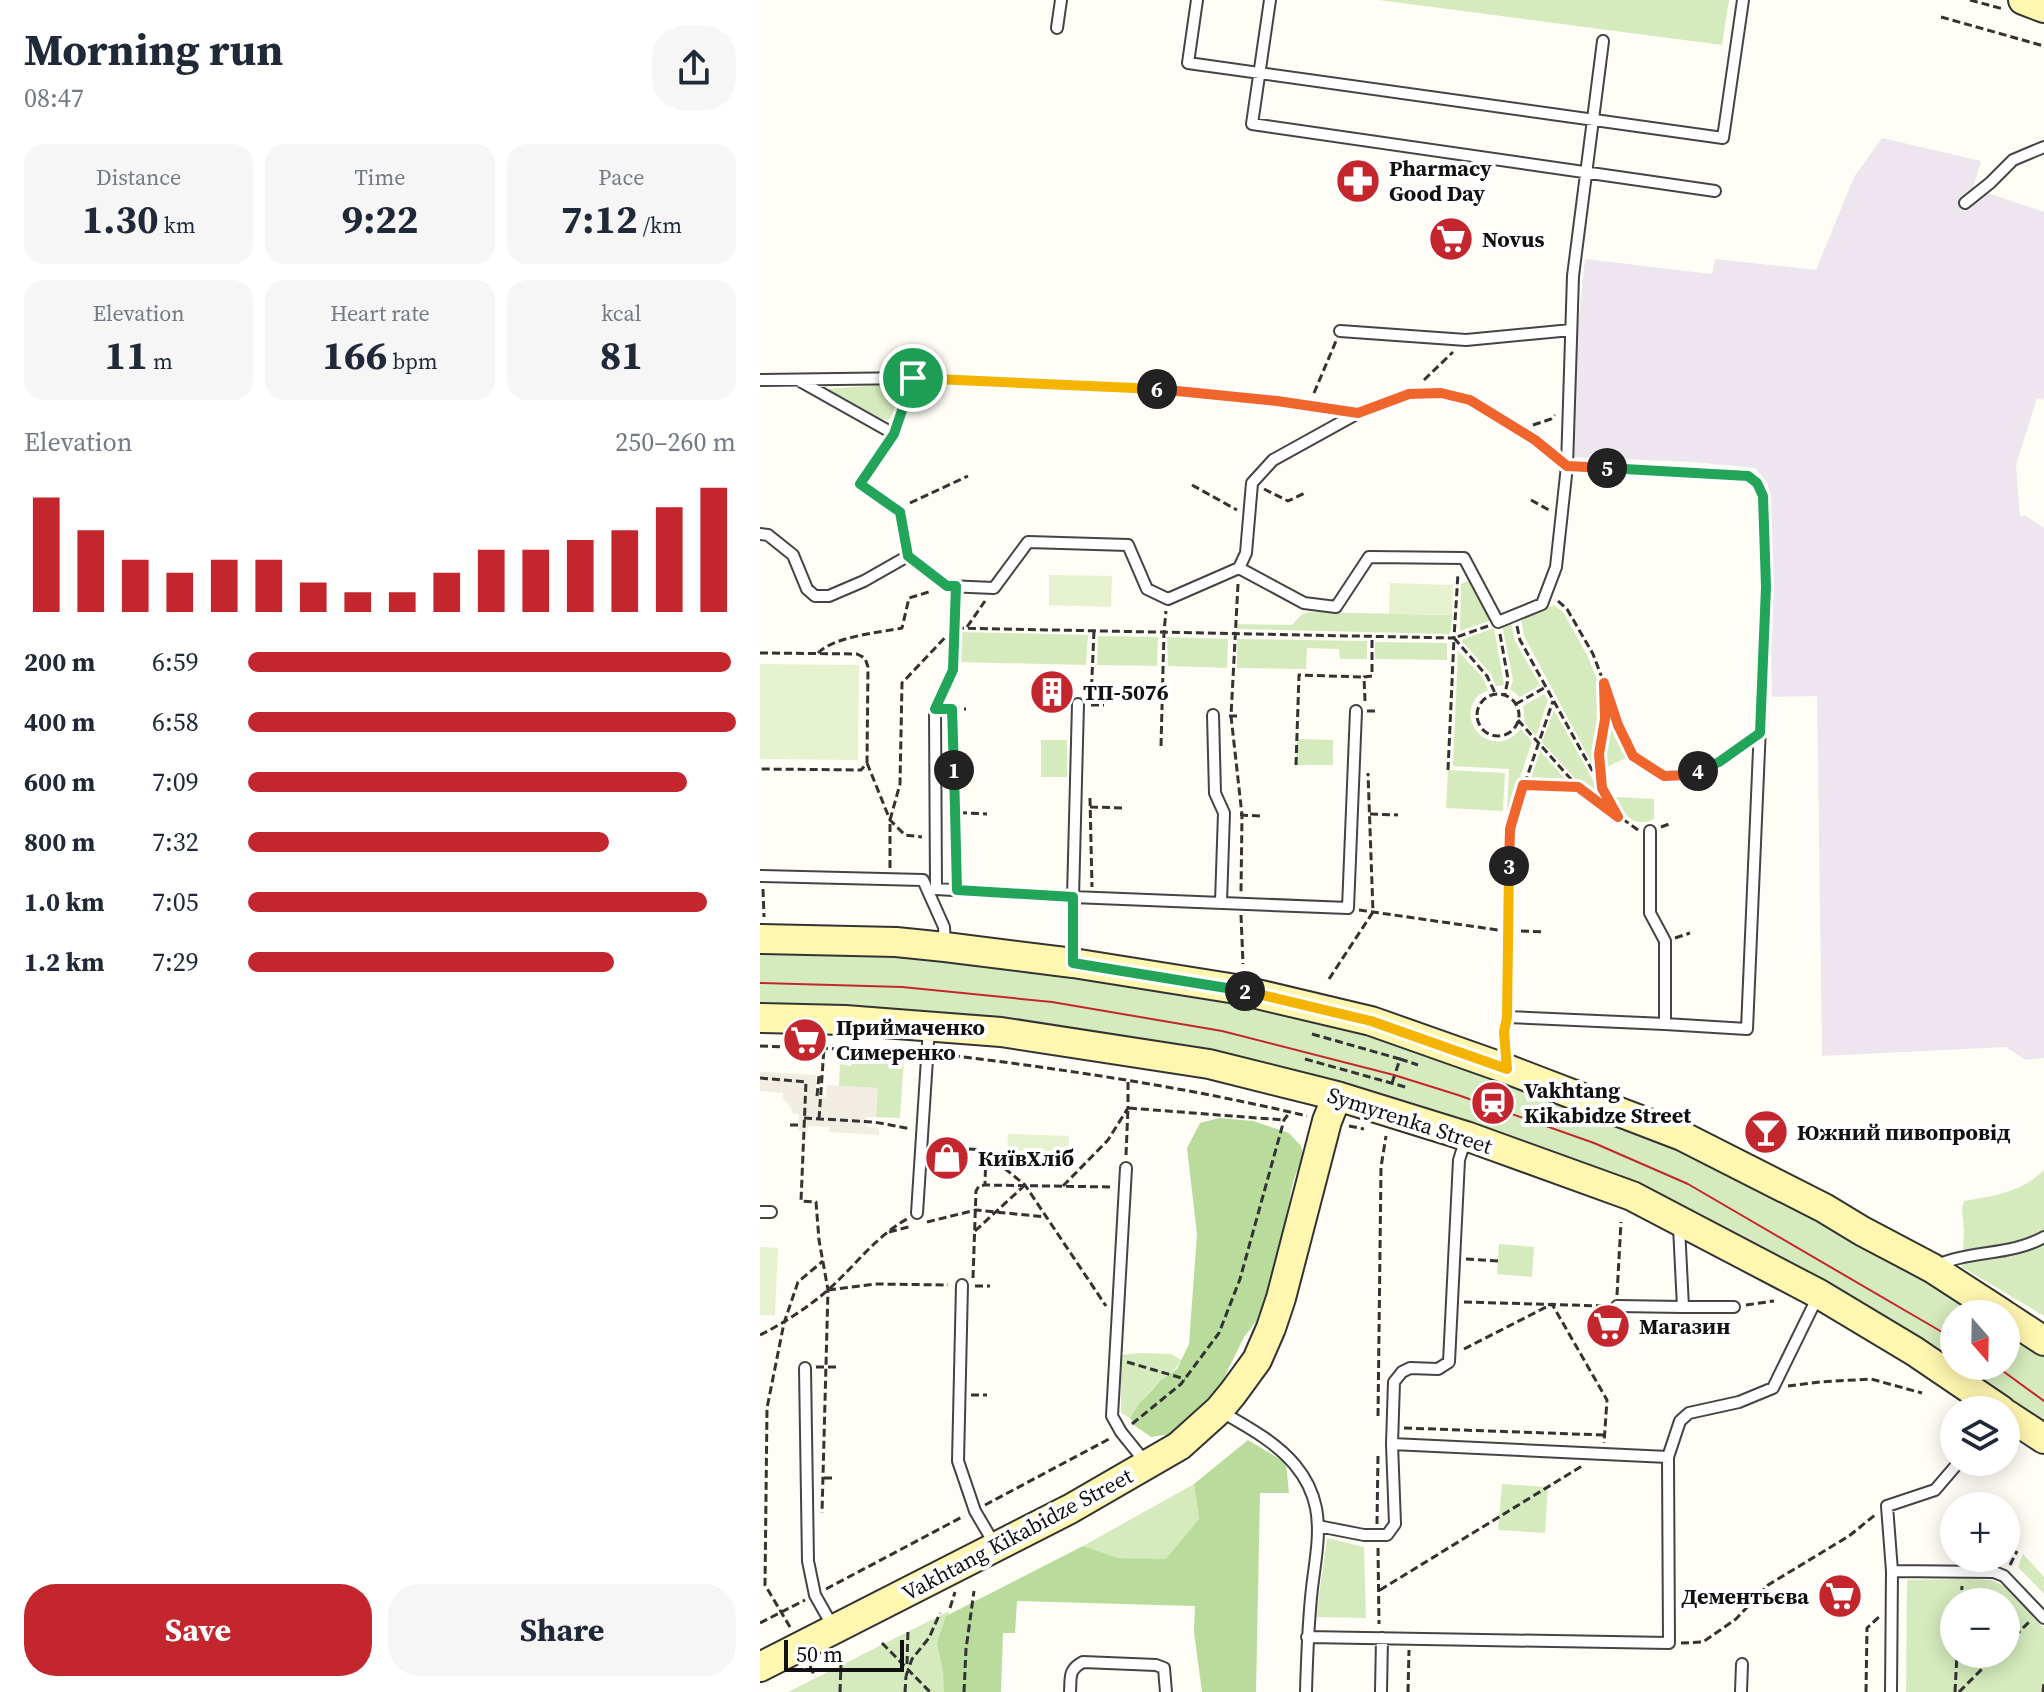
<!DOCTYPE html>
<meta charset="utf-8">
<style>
:root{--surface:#fff;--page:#f6f6f7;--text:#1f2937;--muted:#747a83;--accent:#c4262e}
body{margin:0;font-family:"Source Serif 4",serif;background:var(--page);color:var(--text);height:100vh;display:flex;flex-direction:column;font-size:30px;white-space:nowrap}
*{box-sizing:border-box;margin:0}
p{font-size:26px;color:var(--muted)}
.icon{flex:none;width:44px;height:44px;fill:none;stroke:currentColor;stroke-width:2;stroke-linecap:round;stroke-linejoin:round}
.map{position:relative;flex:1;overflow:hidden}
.drawer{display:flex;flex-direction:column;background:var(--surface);width:760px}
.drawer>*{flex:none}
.needle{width:52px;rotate:160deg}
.fabs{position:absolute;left:1180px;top:1300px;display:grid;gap:16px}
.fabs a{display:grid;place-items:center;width:80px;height:80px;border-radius:50%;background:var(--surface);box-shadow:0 4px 20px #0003;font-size:40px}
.scale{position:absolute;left:24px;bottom:20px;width:120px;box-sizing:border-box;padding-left:8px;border:4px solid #111;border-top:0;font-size:22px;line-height:28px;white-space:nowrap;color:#111;-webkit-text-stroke:6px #fff;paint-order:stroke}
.pin{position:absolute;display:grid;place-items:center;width:68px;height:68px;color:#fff;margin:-34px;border:4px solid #fff;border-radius:50%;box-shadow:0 2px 8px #0007}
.km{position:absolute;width:40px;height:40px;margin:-20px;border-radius:50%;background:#222;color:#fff;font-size:22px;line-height:40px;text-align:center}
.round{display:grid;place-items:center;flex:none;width:84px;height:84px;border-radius:32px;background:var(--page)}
.headline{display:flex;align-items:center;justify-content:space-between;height:136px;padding:0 24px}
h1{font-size:44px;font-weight:700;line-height:60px}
.metrics{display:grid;grid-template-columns:repeat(3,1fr);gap:12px;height:136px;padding:8px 24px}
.metrics div{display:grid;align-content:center;border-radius:20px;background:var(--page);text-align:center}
.metrics b{font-size:40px;font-weight:700}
.metrics small{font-size:22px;font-weight:400}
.metrics p{font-size:22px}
.chart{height:224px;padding:16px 24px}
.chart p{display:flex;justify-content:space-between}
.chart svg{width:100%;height:144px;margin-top:8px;stroke:var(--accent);stroke-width:6}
.button{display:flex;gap:16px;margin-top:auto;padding:16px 24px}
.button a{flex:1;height:92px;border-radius:32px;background:var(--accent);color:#fff;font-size:32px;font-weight:700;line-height:92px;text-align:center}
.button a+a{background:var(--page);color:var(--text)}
ul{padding:0 24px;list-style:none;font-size:26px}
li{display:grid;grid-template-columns:128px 96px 1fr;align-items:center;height:60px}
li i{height:20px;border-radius:10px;background:var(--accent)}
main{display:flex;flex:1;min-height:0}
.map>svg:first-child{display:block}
.industrial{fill:#eee6ef}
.green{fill:#d5ebbd;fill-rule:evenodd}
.forest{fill:#b9dc9c}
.pitch{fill:#e6f2cf}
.plaza{fill:#f1ede2}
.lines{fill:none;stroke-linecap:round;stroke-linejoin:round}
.lane-casing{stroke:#444;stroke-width:14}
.secondary-casing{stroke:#333;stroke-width:32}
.path{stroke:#333;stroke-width:3;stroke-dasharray:8 4;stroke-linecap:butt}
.lane{stroke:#fff;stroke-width:10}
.secondary{stroke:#fff6b0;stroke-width:28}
.tram{stroke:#c4262e;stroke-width:2}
.split-1-casing{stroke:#fff;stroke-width:16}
.split-2-casing{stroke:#fff;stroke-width:16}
.split-3-casing{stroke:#fff;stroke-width:16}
.split-4-casing{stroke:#fff;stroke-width:16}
.split-5-casing{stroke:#fff;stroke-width:16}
.split-6-casing{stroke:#fff;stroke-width:16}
.split-7-casing{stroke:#fff;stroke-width:16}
.split-1{stroke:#22a559;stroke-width:10}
.split-2{stroke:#22a559;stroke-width:10}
.split-3{stroke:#f5b400;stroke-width:10}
.split-4{stroke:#f0652b;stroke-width:10}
.split-5{stroke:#22a559;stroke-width:10}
.split-6{stroke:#f0652b;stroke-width:10}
.split-7{stroke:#f5b400;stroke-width:10}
.labels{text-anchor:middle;stroke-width:8;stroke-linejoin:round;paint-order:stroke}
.poi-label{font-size:22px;font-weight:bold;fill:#111;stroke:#fff;text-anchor:start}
.street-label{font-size:22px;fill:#111;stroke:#fff}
</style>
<main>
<section class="drawer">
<div class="headline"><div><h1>Morning run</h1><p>08:47</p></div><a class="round"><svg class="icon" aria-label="share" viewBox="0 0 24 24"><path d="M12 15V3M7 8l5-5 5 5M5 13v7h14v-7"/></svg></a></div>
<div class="metrics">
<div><p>Distance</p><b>1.30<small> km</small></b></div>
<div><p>Time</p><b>9:22</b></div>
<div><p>Pace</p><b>7:12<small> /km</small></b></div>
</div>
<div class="metrics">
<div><p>Elevation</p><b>11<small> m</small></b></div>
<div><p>Heart rate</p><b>166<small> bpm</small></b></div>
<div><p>kcal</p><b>81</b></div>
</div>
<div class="chart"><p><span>Elevation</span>250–260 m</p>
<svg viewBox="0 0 160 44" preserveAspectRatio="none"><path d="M5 44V9M15 44V19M25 44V28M35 44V32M45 44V28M55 44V28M65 44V35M75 44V38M85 44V38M95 44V32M105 44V25M115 44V25M125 44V22M135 44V19M145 44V12M155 44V6"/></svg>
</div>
<ul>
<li><b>200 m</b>6:59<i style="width:99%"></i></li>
<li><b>400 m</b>6:58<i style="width:100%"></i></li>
<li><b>600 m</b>7:09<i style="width:90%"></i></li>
<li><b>800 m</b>7:32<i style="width:74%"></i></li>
<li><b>1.0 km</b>7:05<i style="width:94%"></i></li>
<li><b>1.2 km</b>7:29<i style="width:75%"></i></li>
</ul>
<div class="button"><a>Save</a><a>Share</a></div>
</section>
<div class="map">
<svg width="1284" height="1692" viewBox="0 0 1284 1692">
<rect width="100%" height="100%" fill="#fffdf5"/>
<!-- industrial -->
<path class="industrial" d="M1122 138 1221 161 1213 188 1284 212V400L1277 398 1256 465 1260 516H1266L1284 528V1058L1265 1060 1246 1047 1062 1056 1057 696 1012 697 1008 483 995 468 933 462 813 457 815 356 825 259 952 274 955 259 1056 270 1094 177Z"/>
<!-- green -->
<path class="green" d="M619 0H969L962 45Z
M132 384 138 387 140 393 132 417 127 420 122 419 67 389Z
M710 580 730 618 729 621 700 631 701 584Z
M794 605 803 612 828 657 838 682 839 717 833 750 835 769 764 636 761 618Z
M549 612 692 615 691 630 689 634 477 629V624L532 625 541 615Z
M751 622 755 641 780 685 760 697 750 689 753 680 742 625Z
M734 628 743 679 744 685 736 686 731 674 701 640Z
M199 632 328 635 326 665 198 662Z
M338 636 398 637 397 666 337 665Z
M407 637 468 639 467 668 408 666Z
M477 639 607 641V659H580L579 649 547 648 546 669 477 668Z
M615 642 687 643V660L615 659Z
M698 651 723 678 728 690C724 692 720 694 717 697 695 722 733 762 761 729L772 742 749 810H747L749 769 693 766Z
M784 694 788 700 776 736 765 724 763 706Z
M794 710 844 800 820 784 782 742Z
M849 715 868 757 845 768 843 755Z
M537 739 573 740V765H536Z
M281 740H307V777H281Z
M780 751 809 783 770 781Z
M688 770 745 773 743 811 686 808Z
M856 797 894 799V819C874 829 863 814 856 797Z
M0 947 87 949 330 971 639 1039 968 1166 1225 1314H1194V1366H1246V1328L1284 1353V1428L1138 1332 641 1104 0 1009Z
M115 1054 144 1058 140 1118 116 1117 117 1088 79 1086 80 1064 91 1066 92 1062 114 1064Z
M1284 1170V1316L1202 1267 1204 1230 1202 1209 1204 1201C1235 1195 1260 1193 1284 1170Z
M739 1244 774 1247 772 1277 737 1274Z
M380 1353 411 1354 421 1360C416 1370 410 1373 402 1380 389 1389 379 1405 370 1418L361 1413V1355Z
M434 1484 439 1519 406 1560 358 1558 323 1546Z
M742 1484 788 1487 785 1533 738 1530Z
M567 1538 604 1547 606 1618 556 1617Z
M1263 1554 1284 1577V1594L1258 1567Z
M1202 1579 1231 1580 1244 1586 1284 1628V1692H1146L1147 1580ZM1194 1602H1246V1654H1194Z
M189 1611 185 1692H28Z"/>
<!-- forest -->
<path class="forest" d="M459 1118 493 1121 529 1133 541 1146 543 1155 533 1182 514 1277 502 1314 484 1337 463 1380 453 1396 410 1434 391 1437 375 1426 370 1418 379 1404 401 1380 417 1369 429 1344 437 1234 427 1148 440 1123Z
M488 1440 526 1463 529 1493H500L496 1692H442L434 1632 435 1606 257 1601 255 1633H243L241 1692H184L183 1671 177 1643 186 1616 323 1546 358 1558 406 1559 439 1519 434 1484Z"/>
<!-- pitch -->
<path class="pitch" d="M289 575 352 576 351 607 289 605Z
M630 583 693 585 692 615 629 614Z
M0 664 99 665 98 760 0 759Z
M248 1134 309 1136 308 1168 247 1167Z
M0 1247 18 1248 15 1315H0Z"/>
<!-- plaza -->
<path class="plaza" d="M0 1072 56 1075V1096L66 1097 67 1085 118 1088 116 1117H107L106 1127 119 1128V1135L69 1132V1127L48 1126 47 1131H38L39 1114 32 1113 31 1108 23 1098V1093L0 1091Z"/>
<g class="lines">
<!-- lane casing -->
<g class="lane-casing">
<path id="lane" d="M437 0 428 63 963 138 983 0
M510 0 492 124 955 191
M297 28 301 0
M1205 203 1230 183 1253 160 1284 147
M580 331 706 340 811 330
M0 380 153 378 412 390 517 401 598 413 649 394 681 393 710 400 775 440 807 466 813 276 843 41
M38 380 134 434
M0 534 8 535 33 555 47 589 55 596H69L104 581 148 556 187 586 234 588 268 542 368 545 387 589 408 599 479 568 486 553 492 483 513 460 598 413
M148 556 140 512 100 484 134 434 153 378
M479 568 544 603 576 607 609 557 704 558 738 622 782 604 796 567 807 466 988 476 997 483 1003 496 1006 587 987 1029 905 1024 747 1017
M175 709 176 889 313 897 318 704
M453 715 455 793 464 813 461 902
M890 831V913L905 941V1024
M0 876 163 880 184 927 185 946
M313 961V897L588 908 596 711
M746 1067 744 1032 747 1017 750 829
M366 1168 352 1416 361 1432 386 1463
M0 1212H11
M157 1213 169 1028
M919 1227 923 1307H974
M1175 1266C1209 1250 1251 1256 1284 1237
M202 1285 198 1461 215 1511 235 1545
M857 1306 923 1307
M45 1368 48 1561 55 1595 73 1627
M460 1411C486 1426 516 1442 535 1465 545 1477 553 1493 556 1508 561 1534 555 1562 552 1588 548 1623 547 1657 546 1692
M908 1457 920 1421 929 1413 979 1402 1013 1388 1059 1294
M558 1526 604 1535H627L635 1524 632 1444 634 1382 642 1372 650 1368 678 1369 689 1362 699 1160 706 1138
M1132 1571 1234 1572 1244 1576 1284 1618
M547 1637 909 1643 908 1457 632 1444
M310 1692C311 1677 308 1670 323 1662L396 1665 404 1668 406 1692
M621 1692 622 1638
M981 1692 982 1664
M1131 1692 1132 1571 1127 1506 1175 1490 1199 1462"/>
</g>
<!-- secondary casing -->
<g class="secondary-casing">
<path id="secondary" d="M1263 0 1284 8
M0 939 136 942 185 947 313 963 476 989 611 1021 747 1069 922 1136 1064 1208 1102 1231 1172 1268 1243 1314
M0 1018 85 1020 241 1032 449 1064 577 1096 706 1136 872 1196 1059 1294 1154 1351 1241 1410
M1246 1316 1284 1341
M1246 1414 1284 1439
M0 1667 310 1509 419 1446 459 1410 473 1393 497 1360 511 1328 521 1298 567 1121 577 1096"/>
</g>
<!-- path -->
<path class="path" d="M1210 0 1243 9
M1181 17 1284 46
M664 380 693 352
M554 393 576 341
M773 425 791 419 795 415
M432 485 477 510
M504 489 528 501 547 492
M771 500 789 510
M150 503 208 476
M478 584 471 716 482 815 481 892
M798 601 807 609 833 654 844 683 845 719 839 754 841 784
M728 626 694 638 727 676 735 693
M757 626 760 640 858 817
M207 627 225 601
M740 634 748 679 745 694
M0 653 97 654 105 658 108 667 107 763 101 770 0 769
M58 653C75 636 118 633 142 628L149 598 172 591
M844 683 858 725 873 756 904 776 928 775 959 762 987 742
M717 715a21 21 0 1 1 42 0a21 21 0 1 1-42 0Z
M331 699 334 631
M179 700 193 670 195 598
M605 701 604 677 612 676V636
M756 704 784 688
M331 705H344
M192 709 197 877
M192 709H206
M607 711H619
M469 716H481
M758 720 818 787 878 830
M401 746 404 632 406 611
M107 763 130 820 145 835 162 837
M536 765 539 675 604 677
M688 770 694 638
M763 785 818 787
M330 798 332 887
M330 807 363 808
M187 812 227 814
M610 814 638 815
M480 815 500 816
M753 818 793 701
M901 827 912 823
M130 868V820L140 784 142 683 194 628 694 638 698 573
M3 889 4 917
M599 910 738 930
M481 915 483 964
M761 931 785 932
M915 938 930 933
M569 979 613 912 608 773
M552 1034 640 1059 632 1083
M0 1046 156 1052
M180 1054C303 1069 426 1087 547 1116
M545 1059 649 1088
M640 1059 658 1065
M0 1078 46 1082 41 1201 56 1202 59 1240 68 1290 62 1513
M57 1096 59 1076H63
M44 1118 114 1122 151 1129
M59 1119 64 1048
M30 1125H38
M589 1126 604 1129
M173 1147 226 1150 225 1185
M226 1153 265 1185 346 1306
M366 1155 368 1108 524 1120
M303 1186 348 1140 368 1108V1082
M167 1222 216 1210 286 1217
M215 1231 265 1185
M129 1232 152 1226
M706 1259 738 1261
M213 1278 216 1191 219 1186 225 1185 351 1187
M215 1286H230
M68 1290 115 1284 188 1285
M857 1295 861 1222
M704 1302 845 1306
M986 1305 1014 1301
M0 1335C24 1323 47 1308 68 1290 95 1266 115 1237 147 1219
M704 1349 792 1304 847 1400 844 1443
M367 1362 425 1379
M56 1367H80
M1028 1386 1060 1382 1111 1379 1162 1393
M211 1395H227
M618 1416 621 1167 626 1136
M372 1424 421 1384 459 1333 480 1279 524 1120 530 1112
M644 1428 844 1435
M64 1478H76
M225 1505 349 1439
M617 1524 618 1456
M618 1548 619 1624
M1250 1565 1257 1551
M66 1589 204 1516
M620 1590 822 1466
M1201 1602 1202 1586
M190 1608 195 1592
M0 1623 45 1600
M30 1627 5 1585 7 1408 24 1323 38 1282 63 1261
M122 1643 170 1692
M921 1643 943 1642 976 1619 1008 1585 1089 1536 1115 1515
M1246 1645 1270 1621
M147 1664 148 1630
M50 1666 55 1677
M146 1676 152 1659 169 1638 180 1613
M80 1692 81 1664
M145 1692 146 1676
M204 1692 206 1649 214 1591
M648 1692 649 1650
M1106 1692 1107 1628 1119 1617
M1195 1692 1197 1654
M1199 1692 1237 1654
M1283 1692 1284 1683"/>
<!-- lane -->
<use href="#lane" class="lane"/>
<!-- secondary -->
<use href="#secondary" class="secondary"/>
<!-- tram -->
<path class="tram" d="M0 983 142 987 292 1002 462 1031 634 1075 698 1095 834 1143 928 1184 1194 1339
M1236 1366 1284 1401"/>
</g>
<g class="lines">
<!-- split-1 casing -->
<g class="split-1-casing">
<path id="split-1" d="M153 378 134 434 100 484 140 512 148 556 187 586H196L193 670 175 709H192L194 770"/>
</g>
<!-- split-2 casing -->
<g class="split-2-casing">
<path id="split-2" d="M194 770 197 890 313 897V963L485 991"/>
</g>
<!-- split-3 casing -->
<g class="split-3-casing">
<path id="split-3" d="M485 991 611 1021 747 1069 744 1032 747 1017 749 866"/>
</g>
<!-- split-4 casing -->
<g class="split-4-casing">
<path id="split-4" d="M749 866 750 829 763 785 818 787 858 817 842 788 839 754 845 719 844 683 858 725 873 756 904 776 928 775 938 771"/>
</g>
<!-- split-5 casing -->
<g class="split-5-casing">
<path id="split-5" d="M847 468 988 476 997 483 1003 496 1006 587 1000 733 959 762 938 771"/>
</g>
<!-- split-6 casing -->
<g class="split-6-casing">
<path id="split-6" d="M397 389 517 401 598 413 649 394 681 393 710 400 775 440 807 466 847 468"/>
</g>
<!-- split-7 casing -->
<g class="split-7-casing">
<path id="split-7" d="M153 378 397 389"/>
</g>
<!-- split-1 -->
<use href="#split-1" class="split-1"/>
<!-- split-2 -->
<use href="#split-2" class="split-2"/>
<!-- split-3 -->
<use href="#split-3" class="split-3"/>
<!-- split-4 -->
<use href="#split-4" class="split-4"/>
<!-- split-5 -->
<use href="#split-5" class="split-5"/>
<!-- split-6 -->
<use href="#split-6" class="split-6"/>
<!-- split-7 -->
<use href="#split-7" class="split-7"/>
</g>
<!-- icons -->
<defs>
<g id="pharmacy-disc" transform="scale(2.3)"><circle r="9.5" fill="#c4262e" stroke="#fff"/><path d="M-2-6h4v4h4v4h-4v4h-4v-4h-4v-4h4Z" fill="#fff"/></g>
<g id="supermarket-disc" transform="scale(2.3)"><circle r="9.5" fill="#c4262e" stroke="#fff"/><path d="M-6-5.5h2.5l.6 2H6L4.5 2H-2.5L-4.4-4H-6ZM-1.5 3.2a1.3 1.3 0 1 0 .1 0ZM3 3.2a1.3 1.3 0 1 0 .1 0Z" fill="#fff"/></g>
<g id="building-disc" transform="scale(2.3)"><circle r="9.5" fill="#c4262e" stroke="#fff"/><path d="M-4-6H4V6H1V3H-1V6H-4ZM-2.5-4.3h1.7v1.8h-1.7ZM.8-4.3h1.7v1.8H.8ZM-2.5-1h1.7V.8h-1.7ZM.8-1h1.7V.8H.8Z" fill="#fff"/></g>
<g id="station-disc" transform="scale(2.3)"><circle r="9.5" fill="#c4262e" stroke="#fff"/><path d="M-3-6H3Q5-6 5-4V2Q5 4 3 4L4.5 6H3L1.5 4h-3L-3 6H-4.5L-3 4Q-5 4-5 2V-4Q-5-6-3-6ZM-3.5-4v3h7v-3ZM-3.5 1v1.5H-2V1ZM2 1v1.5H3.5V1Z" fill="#fff"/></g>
<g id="bar-disc" transform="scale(2.3)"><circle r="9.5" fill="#c4262e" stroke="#fff"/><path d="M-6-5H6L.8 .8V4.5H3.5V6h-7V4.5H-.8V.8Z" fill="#fff"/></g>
<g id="shop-disc" transform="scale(2.3)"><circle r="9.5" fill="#c4262e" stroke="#fff"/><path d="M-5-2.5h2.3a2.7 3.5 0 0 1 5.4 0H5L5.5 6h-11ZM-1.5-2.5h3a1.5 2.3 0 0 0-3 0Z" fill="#fff"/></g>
</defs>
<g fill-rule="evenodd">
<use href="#pharmacy-disc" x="598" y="181"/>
<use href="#supermarket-disc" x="691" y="239"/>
<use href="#building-disc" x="292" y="692"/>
<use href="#supermarket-disc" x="45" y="1040"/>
<use href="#station-disc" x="733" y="1103"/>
<use href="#bar-disc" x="1006" y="1132"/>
<use href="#shop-disc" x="187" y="1158"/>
<use href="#supermarket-disc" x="848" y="1326"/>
<use href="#supermarket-disc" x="1080" y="1596"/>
</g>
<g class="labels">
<!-- poi labels -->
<g class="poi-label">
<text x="629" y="176">Pharmacy<tspan x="629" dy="25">Good Day</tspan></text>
<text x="722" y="247">Novus</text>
<text x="323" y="700">ТП-5076</text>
<text x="76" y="1035">Приймаченко<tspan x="76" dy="25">Симеренко</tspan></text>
<text x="764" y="1098">Vakhtang<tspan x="764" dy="25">Kikabidze Street</tspan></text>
<text x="1037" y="1140">Южний пивопровід</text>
<text x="218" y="1166">КиївХліб</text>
<text x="879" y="1334">Магазин</text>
<text x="1049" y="1604" text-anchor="end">Дементьєва</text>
</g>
<!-- street labels -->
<g class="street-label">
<text transform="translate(650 1120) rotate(18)" y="8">Symyrenka Street</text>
<text transform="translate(257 1534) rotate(-28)" y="8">Vakhtang Kikabidze Street</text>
</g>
</g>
</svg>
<div class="fabs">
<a><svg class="needle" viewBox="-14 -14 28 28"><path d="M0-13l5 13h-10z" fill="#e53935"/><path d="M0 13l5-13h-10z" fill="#747a83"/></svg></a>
<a><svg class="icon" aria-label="layers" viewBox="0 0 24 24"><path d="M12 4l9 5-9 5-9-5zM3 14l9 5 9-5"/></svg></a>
<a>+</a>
<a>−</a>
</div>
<div class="scale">50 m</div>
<div class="pin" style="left:153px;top:378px;background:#1e9e55"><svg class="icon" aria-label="arrive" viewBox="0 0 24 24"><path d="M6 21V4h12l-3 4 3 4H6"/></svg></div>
<b class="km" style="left:194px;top:770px">1</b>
<b class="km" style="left:485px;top:991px">2</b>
<b class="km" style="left:749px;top:866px">3</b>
<b class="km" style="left:938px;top:771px">4</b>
<b class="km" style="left:847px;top:468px">5</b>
<b class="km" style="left:397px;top:389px">6</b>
</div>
</main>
